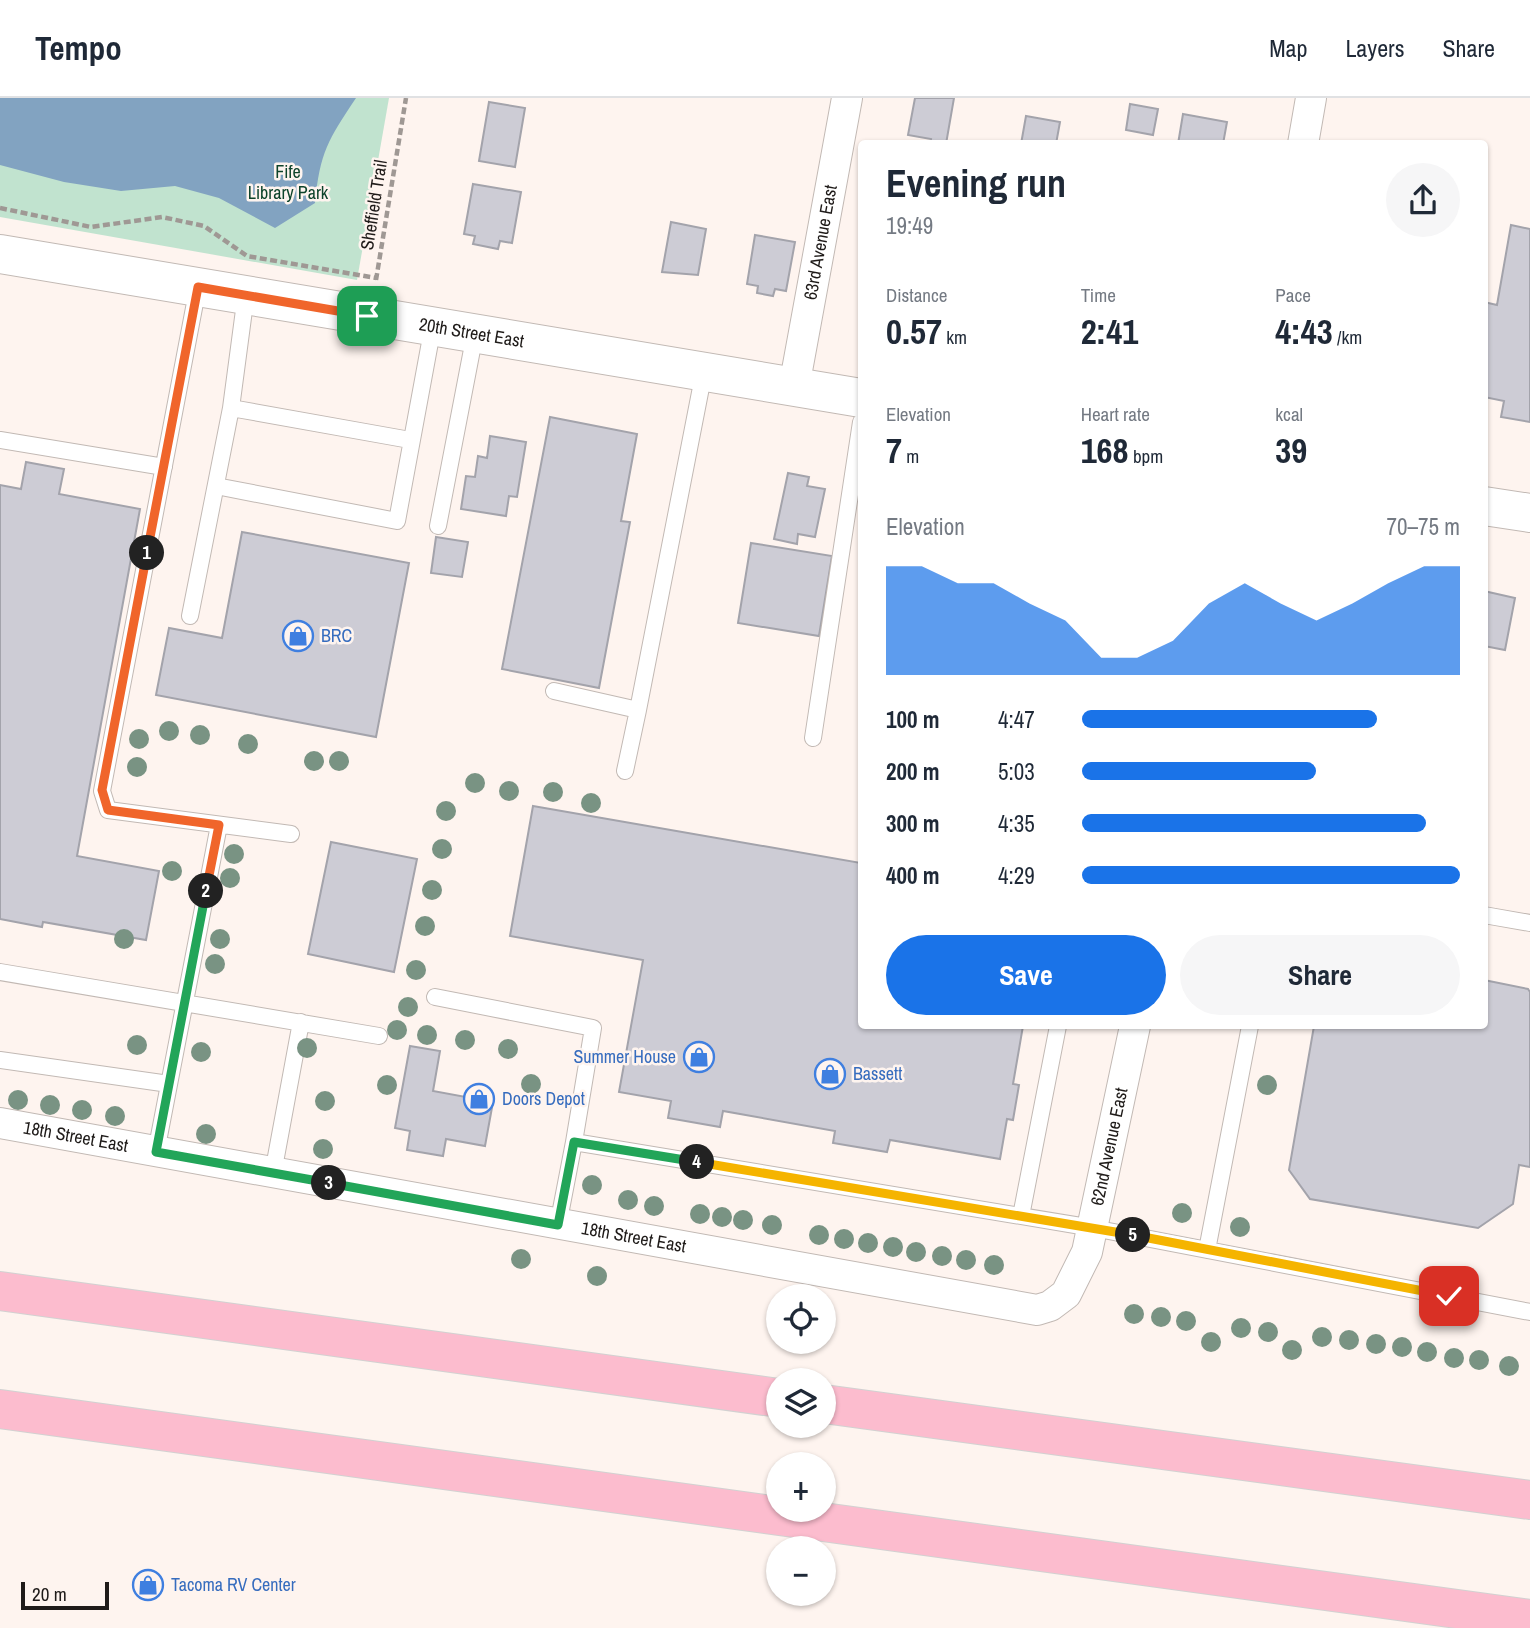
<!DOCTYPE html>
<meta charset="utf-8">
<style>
:root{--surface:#fff;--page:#f6f6f7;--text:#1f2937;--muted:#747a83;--line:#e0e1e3;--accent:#1a73e8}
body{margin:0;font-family:"Archivo Narrow",sans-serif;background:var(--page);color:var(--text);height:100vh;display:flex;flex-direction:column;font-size:26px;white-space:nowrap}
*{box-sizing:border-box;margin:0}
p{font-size:23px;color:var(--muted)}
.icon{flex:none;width:38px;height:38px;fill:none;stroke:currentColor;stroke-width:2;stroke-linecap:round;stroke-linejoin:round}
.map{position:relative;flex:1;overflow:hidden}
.side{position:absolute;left:858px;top:42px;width:630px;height:889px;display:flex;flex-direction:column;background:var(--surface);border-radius:7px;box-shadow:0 2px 5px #0004}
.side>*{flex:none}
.fabs{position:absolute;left:766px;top:1186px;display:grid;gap:14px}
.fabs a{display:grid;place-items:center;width:70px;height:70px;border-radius:50%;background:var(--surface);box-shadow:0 2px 5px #0004;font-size:35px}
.scale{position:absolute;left:21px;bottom:18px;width:88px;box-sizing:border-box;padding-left:7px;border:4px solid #1f1b19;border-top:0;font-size:19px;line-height:24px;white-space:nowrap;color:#1f1b19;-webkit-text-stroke:5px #fef4ef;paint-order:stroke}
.pin{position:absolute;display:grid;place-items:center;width:60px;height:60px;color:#fff;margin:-30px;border-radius:14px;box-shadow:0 4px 10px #0006}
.km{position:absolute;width:35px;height:35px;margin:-18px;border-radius:50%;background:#222;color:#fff;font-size:19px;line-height:35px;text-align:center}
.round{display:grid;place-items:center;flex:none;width:74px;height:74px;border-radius:37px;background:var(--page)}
.headline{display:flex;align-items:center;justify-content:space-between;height:119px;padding:0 28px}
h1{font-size:38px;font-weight:700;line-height:52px}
.figures{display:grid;grid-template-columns:repeat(3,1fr);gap:10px;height:119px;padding:7px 28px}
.figures div{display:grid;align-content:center}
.figures b{font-size:35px;font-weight:700}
.figures small{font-size:19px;font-weight:400}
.figures p{font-size:19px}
.chart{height:196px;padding:14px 28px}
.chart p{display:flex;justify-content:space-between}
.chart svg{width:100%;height:126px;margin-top:7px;fill:var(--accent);opacity:.7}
.button{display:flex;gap:14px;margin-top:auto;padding:14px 28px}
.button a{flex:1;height:80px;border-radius:42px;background:var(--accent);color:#fff;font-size:28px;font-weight:700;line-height:80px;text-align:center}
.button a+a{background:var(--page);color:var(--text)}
ul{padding:0 28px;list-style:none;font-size:23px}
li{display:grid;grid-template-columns:112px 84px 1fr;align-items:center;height:52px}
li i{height:18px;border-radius:9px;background:var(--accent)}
header{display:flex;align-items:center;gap:42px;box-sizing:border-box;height:98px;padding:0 35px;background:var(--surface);border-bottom:2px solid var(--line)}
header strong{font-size:33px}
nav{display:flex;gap:38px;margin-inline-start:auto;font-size:24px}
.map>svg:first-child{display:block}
.green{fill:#c1e3cf}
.water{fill:#82a3c1}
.building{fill:#cdccd5;stroke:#a3a3ab;stroke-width:2}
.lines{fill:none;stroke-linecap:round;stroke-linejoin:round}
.service-casing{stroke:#c2b9b4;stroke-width:18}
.minor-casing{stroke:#c2b9b4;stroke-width:32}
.secondary-casing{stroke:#c2b9b4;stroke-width:40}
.motorway-casing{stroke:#d2d1d1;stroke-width:40}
.path{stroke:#9f9894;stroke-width:4.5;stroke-dasharray:7 3.5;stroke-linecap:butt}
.service{stroke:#fff;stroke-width:16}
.minor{stroke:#fff;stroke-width:30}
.secondary{stroke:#fff;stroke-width:38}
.motorway{stroke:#fcbcce;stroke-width:38}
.tree{fill:#799383}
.split-1-casing{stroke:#fff;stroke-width:14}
.split-2-casing{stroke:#fff;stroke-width:14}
.split-3-casing{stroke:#fff;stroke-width:14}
.split-4-casing{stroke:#fff;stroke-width:14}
.split-5-casing{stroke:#fff;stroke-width:14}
.split-6-casing{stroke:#fff;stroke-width:14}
.split-1{stroke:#f0652b;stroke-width:9}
.split-2{stroke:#f0652b;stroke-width:9}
.split-3{stroke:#22a559;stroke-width:9}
.split-4{stroke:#22a559;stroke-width:9}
.split-5{stroke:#f5b400;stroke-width:9}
.split-6{stroke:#f5b400;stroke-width:9}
.labels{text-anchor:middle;stroke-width:5;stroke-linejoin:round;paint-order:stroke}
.park-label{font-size:18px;fill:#0d432a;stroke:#fef4ef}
.street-label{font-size:18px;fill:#1f1b19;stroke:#fef4ef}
.shop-label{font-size:18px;fill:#366cbe;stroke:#fef4ef;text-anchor:start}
</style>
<header>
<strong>Tempo</strong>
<nav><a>Map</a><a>Layers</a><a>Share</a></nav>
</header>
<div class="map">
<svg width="1530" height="1530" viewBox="0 0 1530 1530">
<rect width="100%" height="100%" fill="#fef4ef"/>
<!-- green -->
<path class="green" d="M0 0H389L357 182 0 119Z"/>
<!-- water -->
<path class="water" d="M0 0H356C328 42 320 54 315 105L275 130 219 100 175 88 121 93 64 84 0 67Z"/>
<!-- building -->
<path class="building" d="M915 0H954L946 46H930L931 41 908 37Z
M489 4 525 10 515 69 479 63Z
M1130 6 1158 11 1153 37 1126 32Z
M1183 16 1227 24 1223 46H1178Z
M1026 18 1060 24 1056 46H1021Z
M473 86 521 94 512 145 500 143 498 151 473 146 475 138 464 136Z
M671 124 706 131 698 177 662 174Z
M1511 127 1530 131V324L1501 319 1504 303 1484 299V204L1497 207Z
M755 137 795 144 786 193 775 191 773 198 757 195 758 188 747 186Z
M550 319 637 336 621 423 630 424 599 590 502 571Z
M490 338 526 344 517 399 509 398 506 418 461 411 466 378 475 379 478 358 487 360Z
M26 364 64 371 59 396 140 411 77 758 159 773 146 842 43 824 42 829 0 821V387L21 391Z
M788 375 809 379 807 388 825 391 815 439 798 436 797 446 774 441Z
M242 434 409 465 376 639 156 597 169 530 222 540Z
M436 439 468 444 462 479 431 475Z
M751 445 832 458 819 538 738 525Z
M1484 493 1515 500 1505 552 1484 548Z
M533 708 861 765V928H1023L1013 986 1019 987 1013 1022 1007 1021 1000 1061 890 1042 887 1054 833 1045 835 1033 723 1013 720 1029 668 1020 671 1003 619 994 643 862 510 838Z
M331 744 417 761 394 874 308 856Z
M1484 882 1528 891 1530 894V1069L1519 1067 1513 1106 1478 1130 1310 1101 1289 1072 1314 928H1484Z
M410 948 440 953 433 993 493 1004 485 1048 446 1041 443 1058 407 1052 410 1033 395 1030Z"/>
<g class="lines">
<!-- service casing -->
<g class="service-casing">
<path id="service" d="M198 189 102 693 108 712 291 736
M231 310 410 342
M0 342 164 369
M216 388 397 423 433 228
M438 428 475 236
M190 518 231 310 246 197
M554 593 638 612 704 274
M813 640 861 324
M625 673 638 612
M1484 817 1530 825
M0 874 379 938
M435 899 593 930 574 1044 1093 1130 1530 1214
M0 962 169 986
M156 1054 219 727
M273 1075 301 924
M1021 1118 1058 928
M558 1127 574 1044
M1207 1152 1250 928"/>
</g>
<!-- minor casing -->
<g class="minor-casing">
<g id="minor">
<path d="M1303 46 1311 0"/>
<path id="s1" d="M794 289 847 0"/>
<path id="s2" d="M0 1025 1037 1212 1050 1208 1066 1196 1087 1154 1135 928"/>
</g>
</g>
<!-- secondary casing -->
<g class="secondary-casing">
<g id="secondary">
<path id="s3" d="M0 156 861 300"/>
<path d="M1484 408 1530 415"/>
</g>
</g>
<!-- motorway casing -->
<g class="motorway-casing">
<path id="motorway" d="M0 1193 779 1300
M824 1306 1530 1402
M0 1311 1530 1521"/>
</g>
<!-- path -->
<path class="path" d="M0 110 91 129 162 119 204 128 247 158 376 180
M376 182 406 0"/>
<!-- service -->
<use href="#service" class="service"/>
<!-- minor -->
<use href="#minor" class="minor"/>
<!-- secondary -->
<use href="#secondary" class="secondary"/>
<!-- motorway -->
<use href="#motorway" class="motorway"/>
</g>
<!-- trees -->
<g class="tree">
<circle cx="169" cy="633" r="10"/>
<circle cx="200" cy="637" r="10"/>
<circle cx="139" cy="641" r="10"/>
<circle cx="248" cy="646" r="10"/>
<circle cx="314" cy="663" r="10"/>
<circle cx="339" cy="663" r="10"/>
<circle cx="137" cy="669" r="10"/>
<circle cx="475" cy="685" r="10"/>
<circle cx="509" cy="693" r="10"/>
<circle cx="553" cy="694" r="10"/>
<circle cx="591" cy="705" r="10"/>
<circle cx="446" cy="713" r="10"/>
<circle cx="442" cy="751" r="10"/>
<circle cx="234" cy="756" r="10"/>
<circle cx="172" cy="773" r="10"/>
<circle cx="230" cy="780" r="10"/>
<circle cx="432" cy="792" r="10"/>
<circle cx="425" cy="828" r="10"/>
<circle cx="124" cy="841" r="10"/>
<circle cx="220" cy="841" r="10"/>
<circle cx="215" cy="866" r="10"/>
<circle cx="416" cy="872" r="10"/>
<circle cx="408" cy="909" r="10"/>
<circle cx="397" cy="932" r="10"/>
<circle cx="427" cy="937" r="10"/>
<circle cx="465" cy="942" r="10"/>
<circle cx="137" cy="947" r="10"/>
<circle cx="307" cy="950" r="10"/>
<circle cx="508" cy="951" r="10"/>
<circle cx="201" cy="954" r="10"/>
<circle cx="531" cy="986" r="10"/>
<circle cx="387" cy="987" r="10"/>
<circle cx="1267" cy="987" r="10"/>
<circle cx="18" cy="1002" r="10"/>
<circle cx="325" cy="1003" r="10"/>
<circle cx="50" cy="1007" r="10"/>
<circle cx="82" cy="1012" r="10"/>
<circle cx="115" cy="1018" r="10"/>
<circle cx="206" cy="1036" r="10"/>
<circle cx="323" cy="1051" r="10"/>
<circle cx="592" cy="1087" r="10"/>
<circle cx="628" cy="1102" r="10"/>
<circle cx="654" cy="1108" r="10"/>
<circle cx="1182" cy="1115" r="10"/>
<circle cx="700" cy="1116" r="10"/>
<circle cx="722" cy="1119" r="10"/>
<circle cx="743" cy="1122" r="10"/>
<circle cx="772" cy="1127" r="10"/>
<circle cx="1240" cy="1129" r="10"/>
<circle cx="819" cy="1137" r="10"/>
<circle cx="844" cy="1141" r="10"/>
<circle cx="868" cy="1145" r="10"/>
<circle cx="893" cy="1149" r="10"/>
<circle cx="916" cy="1154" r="10"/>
<circle cx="942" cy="1158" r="10"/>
<circle cx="521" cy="1161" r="10"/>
<circle cx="966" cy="1162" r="10"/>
<circle cx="994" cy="1167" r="10"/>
<circle cx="597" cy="1178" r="10"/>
<circle cx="1449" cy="1182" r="10"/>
<circle cx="1134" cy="1216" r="10"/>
<circle cx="1161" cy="1219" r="10"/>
<circle cx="1186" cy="1223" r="10"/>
<circle cx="1241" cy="1230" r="10"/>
<circle cx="1268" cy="1234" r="10"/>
<circle cx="1322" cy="1239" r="10"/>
<circle cx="1349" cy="1242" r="10"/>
<circle cx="1211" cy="1244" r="10"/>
<circle cx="1376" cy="1246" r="10"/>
<circle cx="1402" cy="1249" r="10"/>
<circle cx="1292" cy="1252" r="10"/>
<circle cx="1427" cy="1254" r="10"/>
<circle cx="1454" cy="1260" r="10"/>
<circle cx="1479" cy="1262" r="10"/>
<circle cx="1509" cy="1268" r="10"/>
</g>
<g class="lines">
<!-- split-1 casing -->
<g class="split-1-casing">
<path id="split-1" d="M147 455 198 189 367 218"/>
</g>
<!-- split-2 casing -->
<g class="split-2-casing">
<path id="split-2" d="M147 455 102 692 108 712 219 727 206 793"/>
</g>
<!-- split-3 casing -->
<g class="split-3-casing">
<path id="split-3" d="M206 793 156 1054 329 1085"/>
</g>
<!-- split-4 casing -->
<g class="split-4-casing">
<path id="split-4" d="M329 1085 558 1127 574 1044 697 1064"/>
</g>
<!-- split-5 casing -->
<g class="split-5-casing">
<path id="split-5" d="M697 1064 1133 1137"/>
</g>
<!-- split-6 casing -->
<g class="split-6-casing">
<path id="split-6" d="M1133 1137 1449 1198"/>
</g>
<!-- split-1 -->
<use href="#split-1" class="split-1"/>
<!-- split-2 -->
<use href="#split-2" class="split-2"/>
<!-- split-3 -->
<use href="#split-3" class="split-3"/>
<!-- split-4 -->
<use href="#split-4" class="split-4"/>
<!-- split-5 -->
<use href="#split-5" class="split-5"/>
<!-- split-6 -->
<use href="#split-6" class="split-6"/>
</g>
<!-- icons -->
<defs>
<g id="shop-ring" transform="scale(1.575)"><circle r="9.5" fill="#fef4ef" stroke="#3f7fe0" stroke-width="1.5"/><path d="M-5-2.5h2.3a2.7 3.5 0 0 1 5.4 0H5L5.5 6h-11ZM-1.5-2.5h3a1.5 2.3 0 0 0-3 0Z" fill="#3f7fe0"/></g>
</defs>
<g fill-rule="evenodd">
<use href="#shop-ring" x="298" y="538"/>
<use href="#shop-ring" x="699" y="959"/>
<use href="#shop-ring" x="830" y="976"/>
<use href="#shop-ring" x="479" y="1001"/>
<use href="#shop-ring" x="148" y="1487"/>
</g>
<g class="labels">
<!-- park labels -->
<g class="park-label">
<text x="288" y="80">Fife<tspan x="288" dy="21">Library Park</tspan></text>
</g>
<!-- street labels -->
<g class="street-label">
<text transform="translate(374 107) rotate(-81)" y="6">Sheffield Trail</text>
<text dy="6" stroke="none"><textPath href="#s1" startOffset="147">63rd Avenue East</textPath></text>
<text dy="6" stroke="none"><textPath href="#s3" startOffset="478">20th Street East</textPath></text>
<text dy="6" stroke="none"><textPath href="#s2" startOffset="77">18th Street East</textPath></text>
<text dy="6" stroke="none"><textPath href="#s2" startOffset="1242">62nd Avenue East</textPath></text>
<text dy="6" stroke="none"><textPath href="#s2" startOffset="644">18th Street East</textPath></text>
</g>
<!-- shop labels -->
<g class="shop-label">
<text x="321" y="544">BRC</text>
<text x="676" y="965" text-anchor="end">Summer House</text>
<text x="853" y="982">Bassett</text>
<text x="502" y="1007">Doors Depot</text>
<text x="171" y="1493">Tacoma RV Center</text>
</g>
</g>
</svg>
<div class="fabs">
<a><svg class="icon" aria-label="locate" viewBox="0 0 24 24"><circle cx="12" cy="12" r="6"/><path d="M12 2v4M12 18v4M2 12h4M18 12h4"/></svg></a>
<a><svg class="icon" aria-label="layers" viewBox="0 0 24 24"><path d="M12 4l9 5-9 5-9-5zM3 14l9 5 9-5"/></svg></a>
<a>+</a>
<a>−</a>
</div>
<div class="scale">20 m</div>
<div class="pin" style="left:367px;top:218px;background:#1e9e55"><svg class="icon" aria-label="arrive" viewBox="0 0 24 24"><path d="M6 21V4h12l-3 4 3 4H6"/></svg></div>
<div class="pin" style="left:1449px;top:1198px;background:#d93025"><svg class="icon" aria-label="check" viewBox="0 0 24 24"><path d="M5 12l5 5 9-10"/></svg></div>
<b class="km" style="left:147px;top:455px">1</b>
<b class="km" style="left:206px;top:793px">2</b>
<b class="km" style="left:329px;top:1085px">3</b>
<b class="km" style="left:697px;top:1064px">4</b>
<b class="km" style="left:1133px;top:1137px">5</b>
<section class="side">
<div class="headline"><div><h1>Evening run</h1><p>19:49</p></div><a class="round"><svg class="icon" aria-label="share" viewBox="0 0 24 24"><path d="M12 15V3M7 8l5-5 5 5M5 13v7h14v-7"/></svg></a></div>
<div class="figures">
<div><p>Distance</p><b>0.57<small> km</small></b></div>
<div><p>Time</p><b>2:41</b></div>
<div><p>Pace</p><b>4:43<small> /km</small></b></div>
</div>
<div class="figures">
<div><p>Elevation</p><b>7<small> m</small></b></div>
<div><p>Heart rate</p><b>168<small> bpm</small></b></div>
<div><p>kcal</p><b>39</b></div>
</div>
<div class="chart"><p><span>Elevation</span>70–75 m</p>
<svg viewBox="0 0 160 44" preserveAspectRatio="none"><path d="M0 44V6L10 6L20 12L30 12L40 19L50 25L60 38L70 38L80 32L90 19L100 12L110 19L120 25L130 19L140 12L150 6L160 6V44z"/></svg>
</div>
<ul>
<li><b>100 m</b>4:47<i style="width:78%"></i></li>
<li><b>200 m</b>5:03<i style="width:62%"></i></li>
<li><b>300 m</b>4:35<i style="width:91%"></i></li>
<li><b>400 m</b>4:29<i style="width:100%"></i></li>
</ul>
<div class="button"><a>Save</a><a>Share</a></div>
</section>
</div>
